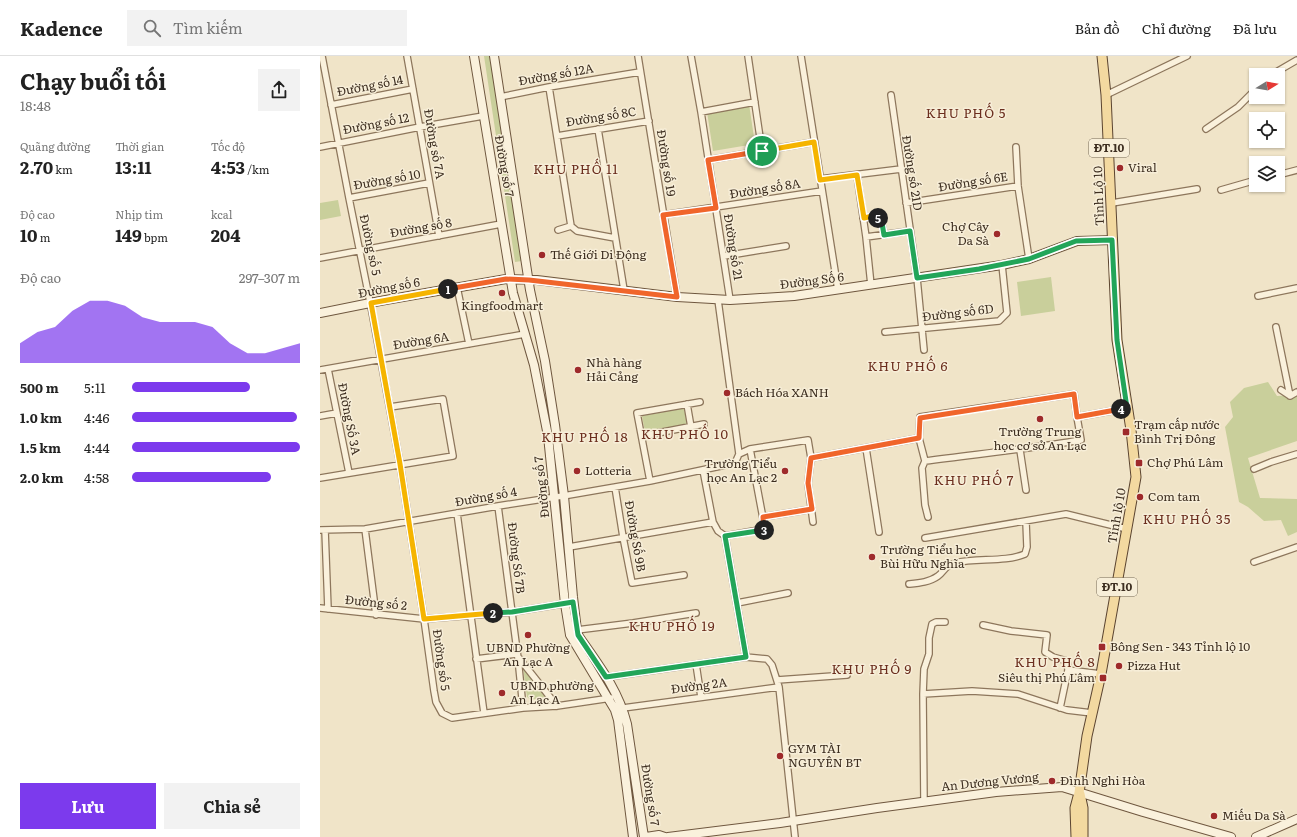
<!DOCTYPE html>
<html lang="vi">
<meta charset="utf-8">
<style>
:root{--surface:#fff;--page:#f2f2f2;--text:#222;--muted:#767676;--line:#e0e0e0;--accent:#7c3aed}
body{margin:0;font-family:Literata,serif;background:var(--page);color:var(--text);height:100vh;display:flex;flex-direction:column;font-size:15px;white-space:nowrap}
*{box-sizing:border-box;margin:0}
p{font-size:13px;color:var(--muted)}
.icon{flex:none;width:22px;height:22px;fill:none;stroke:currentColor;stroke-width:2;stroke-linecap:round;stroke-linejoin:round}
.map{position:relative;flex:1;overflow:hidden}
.sheet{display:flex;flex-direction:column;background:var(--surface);width:320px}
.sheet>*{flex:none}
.needle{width:26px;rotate:79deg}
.buttons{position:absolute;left:929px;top:12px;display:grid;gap:8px}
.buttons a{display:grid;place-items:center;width:36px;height:36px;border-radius:0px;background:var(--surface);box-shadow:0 1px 3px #0004;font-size:20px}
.pin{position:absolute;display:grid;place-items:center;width:34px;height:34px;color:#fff;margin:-17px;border:2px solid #fff;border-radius:50%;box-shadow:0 1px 4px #0007}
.km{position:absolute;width:20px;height:20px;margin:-10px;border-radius:50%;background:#222;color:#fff;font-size:11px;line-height:20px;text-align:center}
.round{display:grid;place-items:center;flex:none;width:42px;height:42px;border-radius:0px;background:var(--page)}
.headline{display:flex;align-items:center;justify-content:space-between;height:68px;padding:0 20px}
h1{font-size:22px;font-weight:700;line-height:30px}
.stats{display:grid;grid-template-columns:repeat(3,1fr);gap:6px;height:68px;padding:4px 20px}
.stats div{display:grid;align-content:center}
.stats b{font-size:17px;font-weight:700}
.stats small{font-size:11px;font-weight:400}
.stats p{font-size:11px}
.chart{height:112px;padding:8px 20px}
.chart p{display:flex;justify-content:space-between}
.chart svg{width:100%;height:72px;margin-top:4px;fill:var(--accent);opacity:.7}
.cta{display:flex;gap:8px;margin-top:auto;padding:8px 20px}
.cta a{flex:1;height:46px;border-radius:0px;background:var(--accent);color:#fff;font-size:16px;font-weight:700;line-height:46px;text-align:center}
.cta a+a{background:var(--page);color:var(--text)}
ul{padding:0 20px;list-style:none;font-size:13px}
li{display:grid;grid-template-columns:64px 48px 1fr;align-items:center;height:30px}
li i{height:10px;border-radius:5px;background:var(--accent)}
header{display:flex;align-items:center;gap:24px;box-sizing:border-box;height:56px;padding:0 20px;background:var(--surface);border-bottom:1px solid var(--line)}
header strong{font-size:19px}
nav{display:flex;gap:22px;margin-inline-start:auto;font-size:14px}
.search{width:280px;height:36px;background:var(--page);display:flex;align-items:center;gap:10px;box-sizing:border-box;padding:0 14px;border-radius:0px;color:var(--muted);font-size:15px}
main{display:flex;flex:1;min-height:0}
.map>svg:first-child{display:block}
.green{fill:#c9cf9b}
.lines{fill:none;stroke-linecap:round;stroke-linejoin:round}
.street-casing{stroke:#8d765c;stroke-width:8}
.secondary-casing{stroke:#6f573f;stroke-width:10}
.primary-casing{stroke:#5b4430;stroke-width:11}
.street{stroke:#faf1dc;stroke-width:5.5}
.secondary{stroke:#faf1dc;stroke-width:8}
.primary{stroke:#f3d9a0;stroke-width:9}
.split-1-casing{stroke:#fff;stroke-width:8}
.split-2-casing{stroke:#fff;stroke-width:8}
.split-3-casing{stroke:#fff;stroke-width:8}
.split-4-casing{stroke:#fff;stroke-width:8}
.split-5-casing{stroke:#fff;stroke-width:8}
.split-6-casing{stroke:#fff;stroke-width:8}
.split-1{stroke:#f0652b;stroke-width:5}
.split-2{stroke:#f5b400;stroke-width:5}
.split-3{stroke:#22a559;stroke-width:5}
.split-4{stroke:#f0652b;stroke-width:5}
.split-5{stroke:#22a559;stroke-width:5}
.split-6{stroke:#f5b400;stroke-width:5}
.poi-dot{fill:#9e2a2b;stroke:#f7eed8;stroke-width:1.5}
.labels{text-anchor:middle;stroke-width:3;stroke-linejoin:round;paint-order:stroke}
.shield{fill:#f7eed8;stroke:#756857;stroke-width:1}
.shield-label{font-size:11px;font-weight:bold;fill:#3d2e20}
.street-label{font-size:12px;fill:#3d2e20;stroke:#f7eed8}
.poi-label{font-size:12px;fill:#3d2e20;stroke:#f7eed8;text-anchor:start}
.neighbourhood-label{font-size:13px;letter-spacing:1px;fill:#6b2e1e;stroke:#f7eed8}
</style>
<header>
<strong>Kadence</strong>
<div class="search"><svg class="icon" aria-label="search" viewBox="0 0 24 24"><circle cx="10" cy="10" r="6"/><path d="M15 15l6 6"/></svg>Tìm kiếm</div>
<nav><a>Bản đồ</a><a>Chỉ đường</a><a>Đã lưu</a></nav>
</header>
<main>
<section class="sheet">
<div class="headline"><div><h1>Chạy buổi tối</h1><p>18:48</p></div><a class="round"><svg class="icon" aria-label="share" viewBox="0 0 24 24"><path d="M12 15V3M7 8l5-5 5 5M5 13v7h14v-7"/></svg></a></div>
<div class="stats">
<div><p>Quãng đường</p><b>2.70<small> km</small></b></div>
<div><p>Thời gian</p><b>13:11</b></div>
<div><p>Tốc độ</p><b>4:53<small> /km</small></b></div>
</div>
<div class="stats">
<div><p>Độ cao</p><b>10<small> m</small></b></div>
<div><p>Nhịp tim</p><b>149<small> bpm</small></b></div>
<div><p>kcal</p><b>204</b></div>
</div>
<div class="chart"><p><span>Độ cao</span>297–307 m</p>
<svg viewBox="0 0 160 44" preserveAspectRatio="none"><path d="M0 44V32L10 25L20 22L30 12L40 6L50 6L60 9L70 16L80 19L90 19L100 19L110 22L120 32L130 38L140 38L150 35L160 32V44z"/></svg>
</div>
<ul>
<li><b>500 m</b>5:11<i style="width:70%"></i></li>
<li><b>1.0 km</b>4:46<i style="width:98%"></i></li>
<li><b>1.5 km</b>4:44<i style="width:100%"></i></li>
<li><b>2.0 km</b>4:58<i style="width:83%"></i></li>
</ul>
<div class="cta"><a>Lưu</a><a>Chia sẻ</a></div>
</section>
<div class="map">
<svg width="977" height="781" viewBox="0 0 977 781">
<rect width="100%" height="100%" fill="#f0e4c8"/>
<!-- green -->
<path class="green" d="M164 0H171L202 205 195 206Z
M429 48 435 88 393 95 387 56Z
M18 144 21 160 0 164V147Z
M731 221 735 255 701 260 697 226Z
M948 326 957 340 977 339V385L928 402 940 442 977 443V476L968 480 961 464 944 465 928 451 919 446 905 371 913 361 910 346 924 332Z
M364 352 367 369 325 376 322 360Z
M203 611 225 638V641L211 644 207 641Z"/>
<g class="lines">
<!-- street casing -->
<g class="street-casing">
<path id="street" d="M2 0 29 142 52 256 80 408 104 563 114 635 116 646 122 657 132 662 203 652 237 650 291 642
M87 0 119 180
M318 0 357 241
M371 0 381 56 410 244
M428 0 442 95
M481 0 518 234
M951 19 977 4
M229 31 251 170 257 175 295 182
M571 39 597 222 604 294
M786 39 867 0
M180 41 229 31 320 16
M11 49 93 33
M381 56 435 46
M278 73 304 234
M886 73 918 51 936 33
M237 80 329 65
M0 91 100 71 163 60
M696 91 698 130 709 203
M388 104 494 86
M537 119 546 181 551 229
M958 119 977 114
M500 123 581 113
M901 134 936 124
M29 142 109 127
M586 147 698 130
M792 147 877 133
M343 159 502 135
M543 162C560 159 562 162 564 179
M238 174 251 170
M546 181 590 175
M404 200 466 190
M0 202 181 168
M137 231 149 288
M938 240 977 232
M956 271 970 340
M565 276 679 265 687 257 682 209
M8 313 29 417
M0 314 205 278
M961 334 970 340 977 336
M367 348 371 371
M0 360 17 357
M322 380 384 368
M599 382 605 405C657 398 709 393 761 384L757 361
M546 392 559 476
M700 394 706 434
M419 398 430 393 488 384 491 402 599 382 600 361 754 338 757 361 807 352
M491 402 488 427 493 466
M605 405 602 412 605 449 608 461
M934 413 951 406 977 398
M383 414 393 466 398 475 405 480 426 601
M0 422 133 400 123 343 70 351
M330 425 317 357 380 346
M295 431 303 481 312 527 364 519
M178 450 198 602 203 652
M137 457 164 657
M443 461 492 453
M45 473 56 559
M0 474 45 473 178 450 249 439 330 425 415 407 419 398 398 244
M5 474 8 553
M405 480 445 473 430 393
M605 482 746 458 807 473
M249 491 393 466
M934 506 977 491
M589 528C599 527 610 526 618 520 625 515 624 510 635 507 657 501 683 507 705 498L707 491 706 466
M417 547 468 537
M0 552 104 563 192 556 248 547
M663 569 691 575 727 579 725 596 733 601 747 605 748 614 781 618
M257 574 313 567 376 557
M199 602 237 650
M156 603 197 598
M376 608 381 641
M287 621 426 601 447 603 452 609 459 631 475 781
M457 624 527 619
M603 638 652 635 698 638 747 654 772 657
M303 652 459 631
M740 652 748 614
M604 746 603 638 604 613 609 598V582L612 568 616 566H625"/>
</g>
<!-- secondary casing -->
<g class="secondary-casing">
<path id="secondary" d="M154 0 193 237 214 309 228 380 245 548 250 579 295 654 298 664 313 781
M174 0 210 234 225 305 235 369 244 440 253 541 257 574 258 579C278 608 298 633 307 668L324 781
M0 257 60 245 186 223 217 224 357 241 410 244 474 240 682 209 709 203 757 185 793 184
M326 781 339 779 345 781
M348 781 460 767 557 752 676 736 742 731 823 756 911 781
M936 781 977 763"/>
</g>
<!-- primary casing -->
<g class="primary-casing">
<path id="primary" d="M760 738 763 752V781
M756 781 755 752 759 737 767 680 781 618 816 421 811 374 797 284 786 39 782 0"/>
</g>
<!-- street -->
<use href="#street" class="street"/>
<!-- secondary -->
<use href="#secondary" class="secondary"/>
<!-- primary -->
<use href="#primary" class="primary"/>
</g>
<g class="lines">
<!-- split-1 casing -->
<g class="split-1-casing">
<path id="split-1" d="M128 233 186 223 209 224 357 241 343 159 396 152 388 104 442 95"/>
</g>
<!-- split-2 casing -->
<g class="split-2-casing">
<path id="split-2" d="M128 233 51 247 80 408 104 563 173 557"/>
</g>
<!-- split-3 casing -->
<g class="split-3-casing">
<path id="split-3" d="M173 557 192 556 253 546 258 579 286 621 426 601 405 480 444 474"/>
</g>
<!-- split-4 casing -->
<g class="split-4-casing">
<path id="split-4" d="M444 474 443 461 492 453 488 427 491 402 599 382 600 362 754 338 757 361 801 353"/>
</g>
<!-- split-5 casing -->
<g class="split-5-casing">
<path id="split-5" d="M558 162 562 167 564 179 590 175 597 222 659 213 709 203 756 185 792 184 797 284 807 352 801 353"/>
</g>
<!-- split-6 casing -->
<g class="split-6-casing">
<path id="split-6" d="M442 95 494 86 500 124 537 119 544 162 553 160 558 162"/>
</g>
<!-- split-1 -->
<use href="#split-1" class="split-1"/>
<!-- split-2 -->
<use href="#split-2" class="split-2"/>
<!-- split-3 -->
<use href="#split-3" class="split-3"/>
<!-- split-4 -->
<use href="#split-4" class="split-4"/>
<!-- split-5 -->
<use href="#split-5" class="split-5"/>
<!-- split-6 -->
<use href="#split-6" class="split-6"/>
</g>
<!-- markers -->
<g class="poi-dot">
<circle cx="800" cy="112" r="4"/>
<circle cx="677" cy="178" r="4"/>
<circle cx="222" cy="199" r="4"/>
<circle cx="182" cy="237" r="4"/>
<circle cx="258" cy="314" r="4"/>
<circle cx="407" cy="337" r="4"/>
<circle cx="720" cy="363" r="4"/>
<rect x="802" y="372" width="8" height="8" rx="2"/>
<rect x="815" y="403" width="8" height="8" rx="2"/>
<circle cx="257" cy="415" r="4"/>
<circle cx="465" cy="415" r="4"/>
<circle cx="820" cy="441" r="4"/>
<circle cx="552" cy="501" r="4"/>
<circle cx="208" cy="579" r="4"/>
<rect x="778" y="587" width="8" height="8" rx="2"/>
<circle cx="799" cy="610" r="4"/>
<rect x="779" y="618" width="8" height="8" rx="2"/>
<circle cx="182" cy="637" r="4"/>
<circle cx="460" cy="700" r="4"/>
<circle cx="732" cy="725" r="4"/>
<circle cx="894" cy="760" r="4"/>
</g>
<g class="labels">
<!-- shield labels -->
<g class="shield">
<rect x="769" y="83" width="40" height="18" rx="3"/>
<rect x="777" y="522" width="40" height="18" rx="3"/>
</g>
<g class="shield-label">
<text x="789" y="96">ĐT.10</text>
<text x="797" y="535">ĐT.10</text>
</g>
<!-- street labels -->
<g class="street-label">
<text transform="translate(236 19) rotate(-10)" y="4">Đường số 12A</text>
<text transform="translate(50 30) rotate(-11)" y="4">Đường số 14</text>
<text transform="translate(281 61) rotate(-9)" y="4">Đường số 8C</text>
<text transform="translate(56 68) rotate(-11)" y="4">Đường số 12</text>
<text transform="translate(114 88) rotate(80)" y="4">Đường số 7A</text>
<text transform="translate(346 107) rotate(81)" y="4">Đường số 19</text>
<text transform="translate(184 110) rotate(80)" y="4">Đường số 7</text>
<text transform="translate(592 117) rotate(81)" y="4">Đường số 21D</text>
<text transform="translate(67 124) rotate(-10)" y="4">Đường số 10</text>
<text transform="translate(653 126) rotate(-9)" y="4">Đường số 6E</text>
<text transform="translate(445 133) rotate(-9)" y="4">Đường số 8A</text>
<text transform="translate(779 140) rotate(-92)" y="4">Tỉnh Lộ 10</text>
<text transform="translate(101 172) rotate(-10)" y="4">Đường số 8</text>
<text transform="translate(50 189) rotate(78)" y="4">Đường số 5</text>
<text transform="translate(413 191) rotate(81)" y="4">Đường số 21</text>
<text transform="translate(492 225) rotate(-7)" y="4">Đường Số 6</text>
<text transform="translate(69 232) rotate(-11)" y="4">Đường số 6</text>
<text transform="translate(638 257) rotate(-7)" y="4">Đường số 6D</text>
<text transform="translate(101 285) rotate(-9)" y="4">Đường 6A</text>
<text transform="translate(29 363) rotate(79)" y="4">Đường Số 3A</text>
<text transform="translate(222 431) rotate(-96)" y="4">Đường số 7</text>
<text transform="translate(166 441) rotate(-10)" y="4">Đường số 4</text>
<text transform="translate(797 460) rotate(-80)" y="4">Tỉnh lộ 10</text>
<text transform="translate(315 480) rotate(80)" y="4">Đường Số 9B</text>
<text transform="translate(196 502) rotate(83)" y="4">Đường Số 7B</text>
<text transform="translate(56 547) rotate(6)" y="4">Đường số 2</text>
<text transform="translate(121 604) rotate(82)" y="4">Đường số 5</text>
<text transform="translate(379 630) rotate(-7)" y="4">Đường 2A</text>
<text transform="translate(670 726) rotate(-6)" y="4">An Dương Vương</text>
<text transform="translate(330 739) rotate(81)" y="4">Đường số 7</text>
</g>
<!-- poi labels -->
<g class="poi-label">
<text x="808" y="116">Viral</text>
<text x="669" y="175" text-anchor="end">Chợ Cây<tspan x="669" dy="14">Da Sà</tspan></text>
<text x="230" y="203">Thế Giới Di Động</text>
<text x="182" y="254" text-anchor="middle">Kingfoodmart</text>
<text x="266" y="311">Nhà hàng<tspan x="266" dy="14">Hải Cảng</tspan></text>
<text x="415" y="341">Bách Hóa XANH</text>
<text x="814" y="373">Trạm cấp nước<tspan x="814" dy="14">Bình Trị Đông</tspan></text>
<text x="720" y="380" text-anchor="middle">Trường Trung<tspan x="720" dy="14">học cơ sở An Lạc</tspan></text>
<text x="827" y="411">Chợ Phú Lâm</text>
<text x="457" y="412" text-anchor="end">Trường Tiểu<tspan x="457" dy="14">học An Lạc 2</tspan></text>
<text x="265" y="419">Lotteria</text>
<text x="828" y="445">Com tam</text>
<text x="560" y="498">Trường Tiểu học<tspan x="560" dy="14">Bùi Hữu Nghĩa</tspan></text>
<text x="790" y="595">Bông Sen - 343 Tỉnh lộ 10</text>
<text x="208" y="596" text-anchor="middle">UBND Phường<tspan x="208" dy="14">An Lạc A</tspan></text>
<text x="807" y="614">Pizza Hut</text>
<text x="775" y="626" text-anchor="end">Siêu thị Phú Lâm</text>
<text x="190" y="634">UBND phường<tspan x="190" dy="14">An Lạc A</tspan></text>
<text x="468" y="697">GYM TÀI<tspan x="468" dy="14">NGUYÊN BT</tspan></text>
<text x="740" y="729">Đình Nghi Hòa</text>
<text x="902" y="764">Miếu Da Sà</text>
</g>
<!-- neighbourhood labels -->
<g class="neighbourhood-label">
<text x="646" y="62">KHU PHỐ 5</text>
<text x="256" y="118">KHU PHỐ 11</text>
<text x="588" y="315">KHU PHỐ 6</text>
<text x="365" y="383">KHU PHỐ 10</text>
<text x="265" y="386">KHU PHỐ 18</text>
<text x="654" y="429">KHU PHỐ 7</text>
<text x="867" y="468">KHU PHỐ 35</text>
<text x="352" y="575">KHU PHỐ 19</text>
<text x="735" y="611">KHU PHỐ 8</text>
<text x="552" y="618">KHU PHỐ 9</text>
</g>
</g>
</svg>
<div class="buttons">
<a><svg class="needle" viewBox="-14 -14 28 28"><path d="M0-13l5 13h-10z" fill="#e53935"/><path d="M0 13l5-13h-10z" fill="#767676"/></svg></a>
<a><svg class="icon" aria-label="locate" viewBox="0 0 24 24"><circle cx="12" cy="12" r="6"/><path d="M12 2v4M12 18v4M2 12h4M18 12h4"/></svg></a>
<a><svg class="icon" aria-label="layers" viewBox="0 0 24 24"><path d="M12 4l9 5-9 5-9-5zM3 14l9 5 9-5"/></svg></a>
</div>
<div class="pin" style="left:442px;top:95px;background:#1e9e55"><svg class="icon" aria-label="arrive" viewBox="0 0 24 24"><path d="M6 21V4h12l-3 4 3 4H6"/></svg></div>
<b class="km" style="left:128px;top:233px">1</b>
<b class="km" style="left:173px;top:557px">2</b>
<b class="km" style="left:444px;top:474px">3</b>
<b class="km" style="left:801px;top:353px">4</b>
<b class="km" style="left:558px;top:162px">5</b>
</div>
</main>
